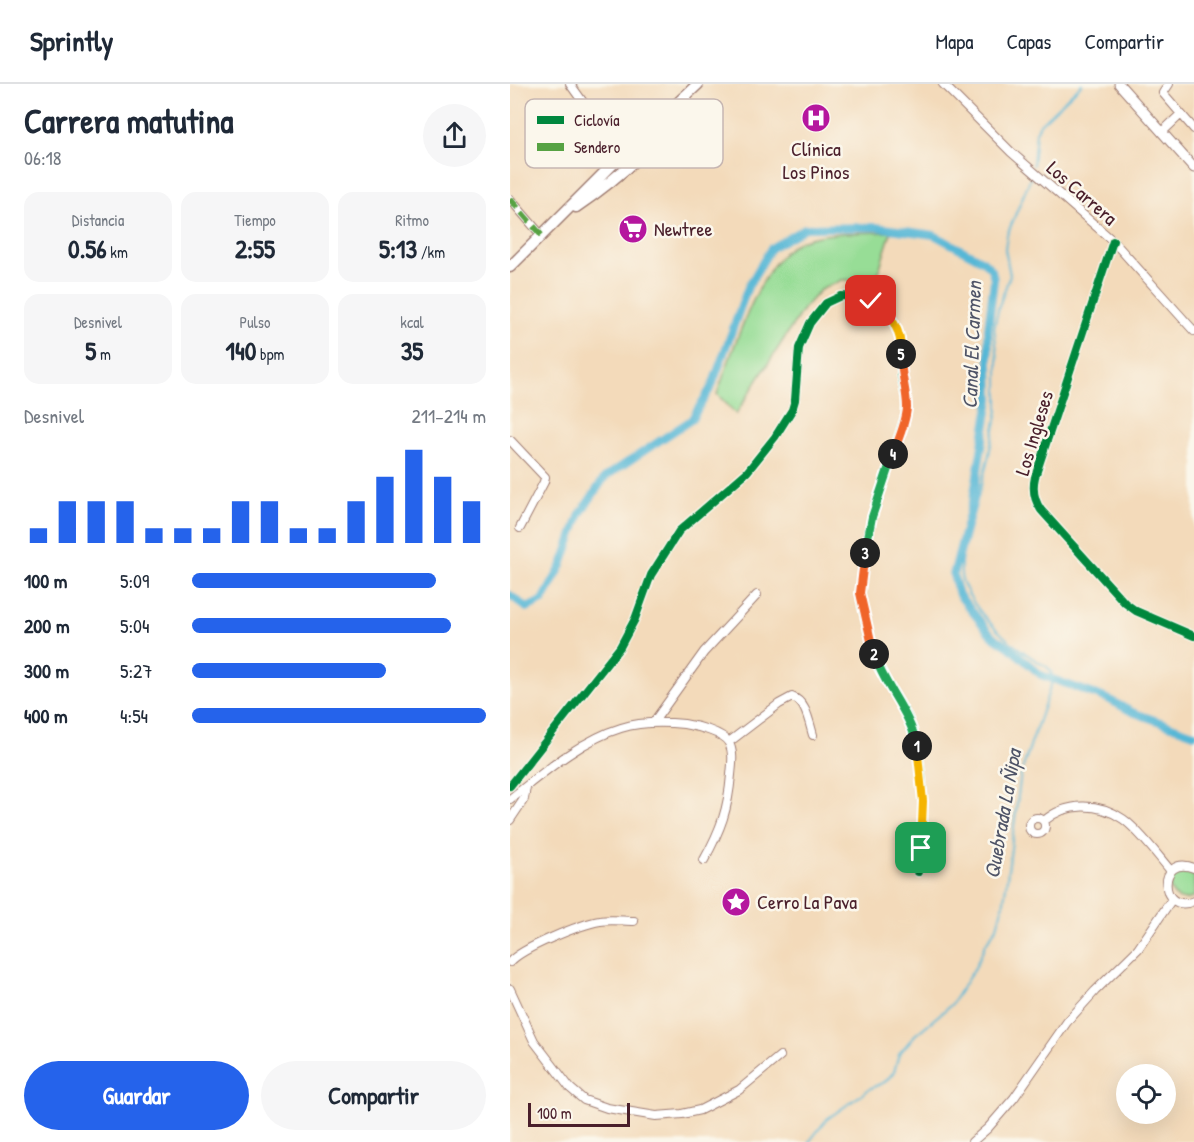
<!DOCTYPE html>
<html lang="es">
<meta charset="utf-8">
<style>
:root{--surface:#fff;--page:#f6f6f7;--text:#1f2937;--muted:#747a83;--line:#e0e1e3;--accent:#2563eb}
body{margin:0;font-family:"Patrick Hand",sans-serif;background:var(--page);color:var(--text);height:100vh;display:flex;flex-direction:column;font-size:22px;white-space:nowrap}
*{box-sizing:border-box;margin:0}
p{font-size:20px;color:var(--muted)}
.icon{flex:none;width:33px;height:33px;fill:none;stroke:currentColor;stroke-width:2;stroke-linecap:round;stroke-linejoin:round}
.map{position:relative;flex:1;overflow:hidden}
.panel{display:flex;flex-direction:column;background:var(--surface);width:510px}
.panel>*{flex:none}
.tools{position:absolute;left:606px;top:980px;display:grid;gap:12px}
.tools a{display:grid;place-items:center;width:60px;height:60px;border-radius:50%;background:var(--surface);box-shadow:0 6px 24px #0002;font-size:30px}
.scale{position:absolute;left:18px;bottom:15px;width:102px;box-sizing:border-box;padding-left:6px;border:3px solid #4a1f2b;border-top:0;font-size:16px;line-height:21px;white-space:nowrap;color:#4a1f2b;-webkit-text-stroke:4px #fbf7ec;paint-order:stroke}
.pin{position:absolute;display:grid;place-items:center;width:51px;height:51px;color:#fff;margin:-26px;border-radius:12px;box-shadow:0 3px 9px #0006}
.km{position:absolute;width:30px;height:30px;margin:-15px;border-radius:50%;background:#222;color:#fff;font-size:16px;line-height:30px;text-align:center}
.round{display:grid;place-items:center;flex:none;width:63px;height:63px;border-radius:32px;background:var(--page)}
.overview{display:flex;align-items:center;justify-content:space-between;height:102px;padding:0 24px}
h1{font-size:33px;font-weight:700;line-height:45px}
.metrics{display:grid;grid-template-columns:repeat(3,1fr);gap:9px;height:102px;padding:6px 24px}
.metrics div{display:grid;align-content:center;border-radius:15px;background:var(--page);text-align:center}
.metrics b{font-size:26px;font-weight:700}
.metrics small{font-size:16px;font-weight:400}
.metrics p{font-size:16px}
.chart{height:168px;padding:12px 24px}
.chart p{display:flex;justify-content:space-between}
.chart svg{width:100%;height:108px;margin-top:6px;stroke:var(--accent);stroke-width:6}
.button{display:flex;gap:12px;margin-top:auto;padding:12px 24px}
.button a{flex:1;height:69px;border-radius:36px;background:var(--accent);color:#fff;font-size:24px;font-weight:700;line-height:69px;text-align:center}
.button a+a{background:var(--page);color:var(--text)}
ul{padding:0 24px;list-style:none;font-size:20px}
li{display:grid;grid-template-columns:96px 72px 1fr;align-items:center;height:45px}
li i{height:15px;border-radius:8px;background:var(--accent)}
header{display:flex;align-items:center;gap:36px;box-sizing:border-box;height:84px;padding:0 30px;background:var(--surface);border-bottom:2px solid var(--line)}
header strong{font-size:28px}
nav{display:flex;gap:33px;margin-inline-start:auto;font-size:21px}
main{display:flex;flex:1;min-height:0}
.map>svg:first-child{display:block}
.green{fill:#97dd96;stroke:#707e60;stroke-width:1.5}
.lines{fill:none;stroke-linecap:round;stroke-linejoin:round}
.stream{stroke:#57b7d6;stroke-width:2}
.canal{stroke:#57b7d6;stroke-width:8}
.minor-casing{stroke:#9e7c72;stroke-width:10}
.tertiary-casing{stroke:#9e7c72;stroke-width:11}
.secondary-casing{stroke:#9e7c72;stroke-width:13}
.minor{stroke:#fff;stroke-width:8}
.tertiary{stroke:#fff;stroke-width:9}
.secondary{stroke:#fff;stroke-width:10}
.quiet{stroke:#56a243;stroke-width:6;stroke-dasharray:12 6;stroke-linecap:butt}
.cycleway-casing{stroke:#fbf7ec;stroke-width:11}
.cycleway{stroke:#00873e;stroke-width:8}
.split-1-casing{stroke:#fff;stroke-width:12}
.split-2-casing{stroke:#fff;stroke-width:12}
.split-3-casing{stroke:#fff;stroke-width:12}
.split-4-casing{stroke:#fff;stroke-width:12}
.split-5-casing{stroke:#fff;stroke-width:12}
.split-6-casing{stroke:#fff;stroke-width:12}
.split-1{stroke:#f5b400;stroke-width:8}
.split-2{stroke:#22a559;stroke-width:8}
.split-3{stroke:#f0652b;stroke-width:8}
.split-4{stroke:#22a559;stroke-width:8}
.split-5{stroke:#f0652b;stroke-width:8}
.split-6{stroke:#f5b400;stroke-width:8}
.labels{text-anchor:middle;stroke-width:5;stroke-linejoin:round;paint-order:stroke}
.poi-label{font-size:20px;fill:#4a1f2b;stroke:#fbf7ec;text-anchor:start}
.street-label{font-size:20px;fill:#4a1f2b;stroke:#fbf7ec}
.water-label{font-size:21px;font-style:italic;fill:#4f5467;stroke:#fbf7ec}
.key{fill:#fbf7ec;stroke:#c6b6b2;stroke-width:1.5}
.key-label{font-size:16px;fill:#4a1f2b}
</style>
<header>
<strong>Sprintly</strong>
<nav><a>Mapa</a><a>Capas</a><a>Compartir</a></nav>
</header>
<main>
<section class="panel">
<div class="overview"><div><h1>Carrera matutina</h1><p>06:18</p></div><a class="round"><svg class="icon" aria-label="share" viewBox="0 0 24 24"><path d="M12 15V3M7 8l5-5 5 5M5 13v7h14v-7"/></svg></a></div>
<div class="metrics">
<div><p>Distancia</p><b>0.56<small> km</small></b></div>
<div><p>Tiempo</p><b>2:55</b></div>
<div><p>Ritmo</p><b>5:13<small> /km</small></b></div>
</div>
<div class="metrics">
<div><p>Desnivel</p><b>5<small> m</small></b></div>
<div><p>Pulso</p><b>140<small> bpm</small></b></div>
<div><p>kcal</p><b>35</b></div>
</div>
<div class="chart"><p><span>Desnivel</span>211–214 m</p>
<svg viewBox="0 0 160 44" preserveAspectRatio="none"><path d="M5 44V38M15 44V27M25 44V27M35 44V27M45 44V38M55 44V38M65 44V38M75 44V27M85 44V27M95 44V38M105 44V38M115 44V27M125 44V17M135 44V6M145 44V17M155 44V27"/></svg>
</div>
<ul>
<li><b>100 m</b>5:09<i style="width:83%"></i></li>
<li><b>200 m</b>5:04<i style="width:88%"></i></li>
<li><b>300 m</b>5:27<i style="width:66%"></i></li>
<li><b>400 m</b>4:54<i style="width:100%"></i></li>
</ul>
<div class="button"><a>Guardar</a><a>Compartir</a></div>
</section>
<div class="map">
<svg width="684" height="1058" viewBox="0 0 684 1058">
<rect width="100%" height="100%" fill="#fbf7ec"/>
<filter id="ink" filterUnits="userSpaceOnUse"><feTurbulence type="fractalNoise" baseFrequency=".0167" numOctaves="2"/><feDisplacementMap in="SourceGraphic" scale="12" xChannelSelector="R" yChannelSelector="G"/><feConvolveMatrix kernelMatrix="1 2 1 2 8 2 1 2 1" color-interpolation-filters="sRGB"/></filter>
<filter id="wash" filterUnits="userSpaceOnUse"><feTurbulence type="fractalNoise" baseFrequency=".008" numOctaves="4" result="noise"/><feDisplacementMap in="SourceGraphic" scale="24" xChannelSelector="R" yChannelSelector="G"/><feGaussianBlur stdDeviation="1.35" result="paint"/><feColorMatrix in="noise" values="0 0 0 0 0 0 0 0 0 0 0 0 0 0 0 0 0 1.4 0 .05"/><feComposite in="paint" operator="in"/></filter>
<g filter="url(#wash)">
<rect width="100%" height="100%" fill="#f3daba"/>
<!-- green -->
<path class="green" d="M381 148 365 199 351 196H332L310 206 293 225 226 330 207 310C222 270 251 171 293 156 318 147 354 149 381 148Z
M673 785 684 788V813C661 825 649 792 673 785Z"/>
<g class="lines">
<!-- stream -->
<path class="stream" d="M523 81 526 48 530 40 572 0
M299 1058 317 1035 361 1004 375 998 384 988 389 970 405 951 441 921 466 882 475 861 487 843 494 817 511 689 542 598 541 587 537 583C504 564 465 532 452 496 450 490 451 483 451 477L478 375 488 326V276L484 244 489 222 500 191 495 165 497 151 521 93"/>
<!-- canal -->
<path class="canal" d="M0 511 17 524 33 516 52 481 70 430 95 393 181 336 202 302 238 203 261 164 295 144 366 143 424 151 473 177 482 186 484 196 478 245 480 315 463 415 443 491 449 511 481 551 499 563 531 591 598 615 622 628 684 650"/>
</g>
</g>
<g filter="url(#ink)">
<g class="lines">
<!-- minor casing -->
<g class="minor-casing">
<path id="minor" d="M60 0 93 46 114 69
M433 0 501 68 603 157 684 247
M659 0 653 9 684 45
M652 48 671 30
M0 115 32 152
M603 157 525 393C522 406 524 416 531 426L615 519 626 527 684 552
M0 356 35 393 34 398 10 444
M143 639 194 568 247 511
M219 658 269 620 282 613C296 617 299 638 303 651
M0 702 110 563 125 535 141 491 169 447 237 388 265 353 282 326 285 316 289 264 300 239 316 219 331 212 350 213 369 222 383 236 390 254 391 291 396 315V330L362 433 355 467 350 509 352 522 368 583 398 633 407 658 412 696 413 738 408 788
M0 715C33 689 71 656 111 644 130 638 154 638 174 640 186 642 213 648 219 659 224 669 222 680 221 691 218 726 211 745 194 776
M519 742a8 8 0 1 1 16 0a8 8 0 1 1-16 0Z
M0 736 14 715 16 703
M534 737C556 718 589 718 613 735 629 746 648 772 661 787
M684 784C647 769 648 832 684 817
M0 878C12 864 71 840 90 837 101 835 113 837 124 837
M0 905 24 957 60 1004 74 1016 97 1024 146 1032 172 1030 190 1026 229 1006 270 972
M462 1058 478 1044 504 1014 557 938 585 907 628 865 662 815"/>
</g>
<!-- tertiary casing -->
<g class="tertiary-casing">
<path id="tertiary" d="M609 0 684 84"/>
</g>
<!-- secondary casing -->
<g class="secondary-casing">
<path id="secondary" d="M66 123C109 94 148 59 176 15
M0 183 103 80 188 0"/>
</g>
<!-- minor -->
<use href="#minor" class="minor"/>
<!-- tertiary -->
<use href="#tertiary" class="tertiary"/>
<!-- secondary -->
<use href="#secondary" class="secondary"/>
<!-- quiet -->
<path class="quiet" d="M0 115 32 152"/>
<!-- cycleway casing -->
<g class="cycleway-casing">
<path id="cycleway" d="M603 157 525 393C522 406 524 416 531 426L615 519 626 527 684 552
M0 702 110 563 125 535 141 491 169 447 237 388 265 353 282 326 285 316 289 264 300 239 316 219 331 212 350 213 369 222 383 236 390 254 391 291 396 315V330L362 433 355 467 350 509 352 522 368 583 398 633 407 658 412 696 413 738 408 788"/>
</g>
<!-- cycleway -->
<use href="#cycleway" class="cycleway"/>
</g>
</g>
<g class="lines" filter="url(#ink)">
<!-- split-1 casing -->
<g class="split-1-casing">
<path id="split-1" d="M407 662 413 717 411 764"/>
</g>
<!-- split-2 casing -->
<g class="split-2-casing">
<path id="split-2" d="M364 570C374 603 400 627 407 662"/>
</g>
<!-- split-3 casing -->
<g class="split-3-casing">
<path id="split-3" d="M355 469 350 509 364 570"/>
</g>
<!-- split-4 casing -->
<g class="split-4-casing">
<path id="split-4" d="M355 469 362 433 383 370"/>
</g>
<!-- split-5 casing -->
<g class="split-5-casing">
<path id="split-5" d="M383 370C388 356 396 339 397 324 397 305 390 289 391 270"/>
</g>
<!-- split-6 casing -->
<g class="split-6-casing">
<path id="split-6" d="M361 217C381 229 392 246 391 270"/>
</g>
<!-- split-1 -->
<use href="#split-1" class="split-1"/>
<!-- split-2 -->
<use href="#split-2" class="split-2"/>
<!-- split-3 -->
<use href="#split-3" class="split-3"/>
<!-- split-4 -->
<use href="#split-4" class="split-4"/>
<!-- split-5 -->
<use href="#split-5" class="split-5"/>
<!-- split-6 -->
<use href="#split-6" class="split-6"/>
</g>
<!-- icons -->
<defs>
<g id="hospital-disc" transform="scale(1.5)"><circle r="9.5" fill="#b5179e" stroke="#fbf7ec"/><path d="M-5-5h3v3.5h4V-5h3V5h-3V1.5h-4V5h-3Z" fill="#fff"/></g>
<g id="supermarket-disc" transform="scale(1.5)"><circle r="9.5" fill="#b5179e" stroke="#fbf7ec"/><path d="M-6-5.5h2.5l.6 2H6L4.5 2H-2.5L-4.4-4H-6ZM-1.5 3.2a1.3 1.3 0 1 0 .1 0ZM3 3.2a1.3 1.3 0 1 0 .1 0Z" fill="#fff"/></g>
<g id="sight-disc" transform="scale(1.5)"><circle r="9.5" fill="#b5179e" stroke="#fbf7ec"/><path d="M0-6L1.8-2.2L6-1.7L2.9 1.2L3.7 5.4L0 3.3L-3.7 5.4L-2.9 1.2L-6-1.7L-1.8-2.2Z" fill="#fff"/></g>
</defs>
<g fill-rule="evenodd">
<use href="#hospital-disc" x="306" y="34"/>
<use href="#supermarket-disc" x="123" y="145"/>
<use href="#sight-disc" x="226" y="818"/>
</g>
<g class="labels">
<!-- poi labels -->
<g class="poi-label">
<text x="306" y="72" text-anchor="middle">Clínica<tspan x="306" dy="23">Los Pinos</tspan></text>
<text x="144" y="152">Newtree</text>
<text x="247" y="825">Cerro La Pava</text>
</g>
<!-- street labels -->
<g class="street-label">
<text transform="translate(572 109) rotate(41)" y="7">Los Carrera</text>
<text transform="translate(524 349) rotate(-73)" y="7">Los Ingleses</text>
</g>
<!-- water labels -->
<g class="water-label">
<text transform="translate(462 261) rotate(-88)" y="7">Canal El Carmen</text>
<text transform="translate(493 730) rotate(-80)" y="7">Quebrada La Ñipa</text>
</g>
</g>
<!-- legend -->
<rect x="15" y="15" width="198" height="69" rx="9" class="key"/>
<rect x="27" y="32" width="27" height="8" fill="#00873e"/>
<rect x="27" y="59" width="27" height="8" fill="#56a243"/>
<g class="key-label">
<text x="64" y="42">Ciclovía</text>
<text x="64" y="69">Sendero</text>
</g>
</svg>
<div class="tools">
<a><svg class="icon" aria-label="locate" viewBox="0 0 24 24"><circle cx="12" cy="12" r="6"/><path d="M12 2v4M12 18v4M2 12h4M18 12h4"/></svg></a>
</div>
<div class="scale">100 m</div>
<div class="pin" style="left:411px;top:764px;background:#1e9e55"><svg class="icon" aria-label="arrive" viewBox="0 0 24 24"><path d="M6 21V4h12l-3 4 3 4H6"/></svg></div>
<div class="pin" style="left:361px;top:217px;background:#d93025"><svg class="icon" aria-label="check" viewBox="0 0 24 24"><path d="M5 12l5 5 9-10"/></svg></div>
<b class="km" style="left:407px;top:662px">1</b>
<b class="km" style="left:364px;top:570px">2</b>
<b class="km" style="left:355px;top:469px">3</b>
<b class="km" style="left:383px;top:370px">4</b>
<b class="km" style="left:391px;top:270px">5</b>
</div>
</main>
